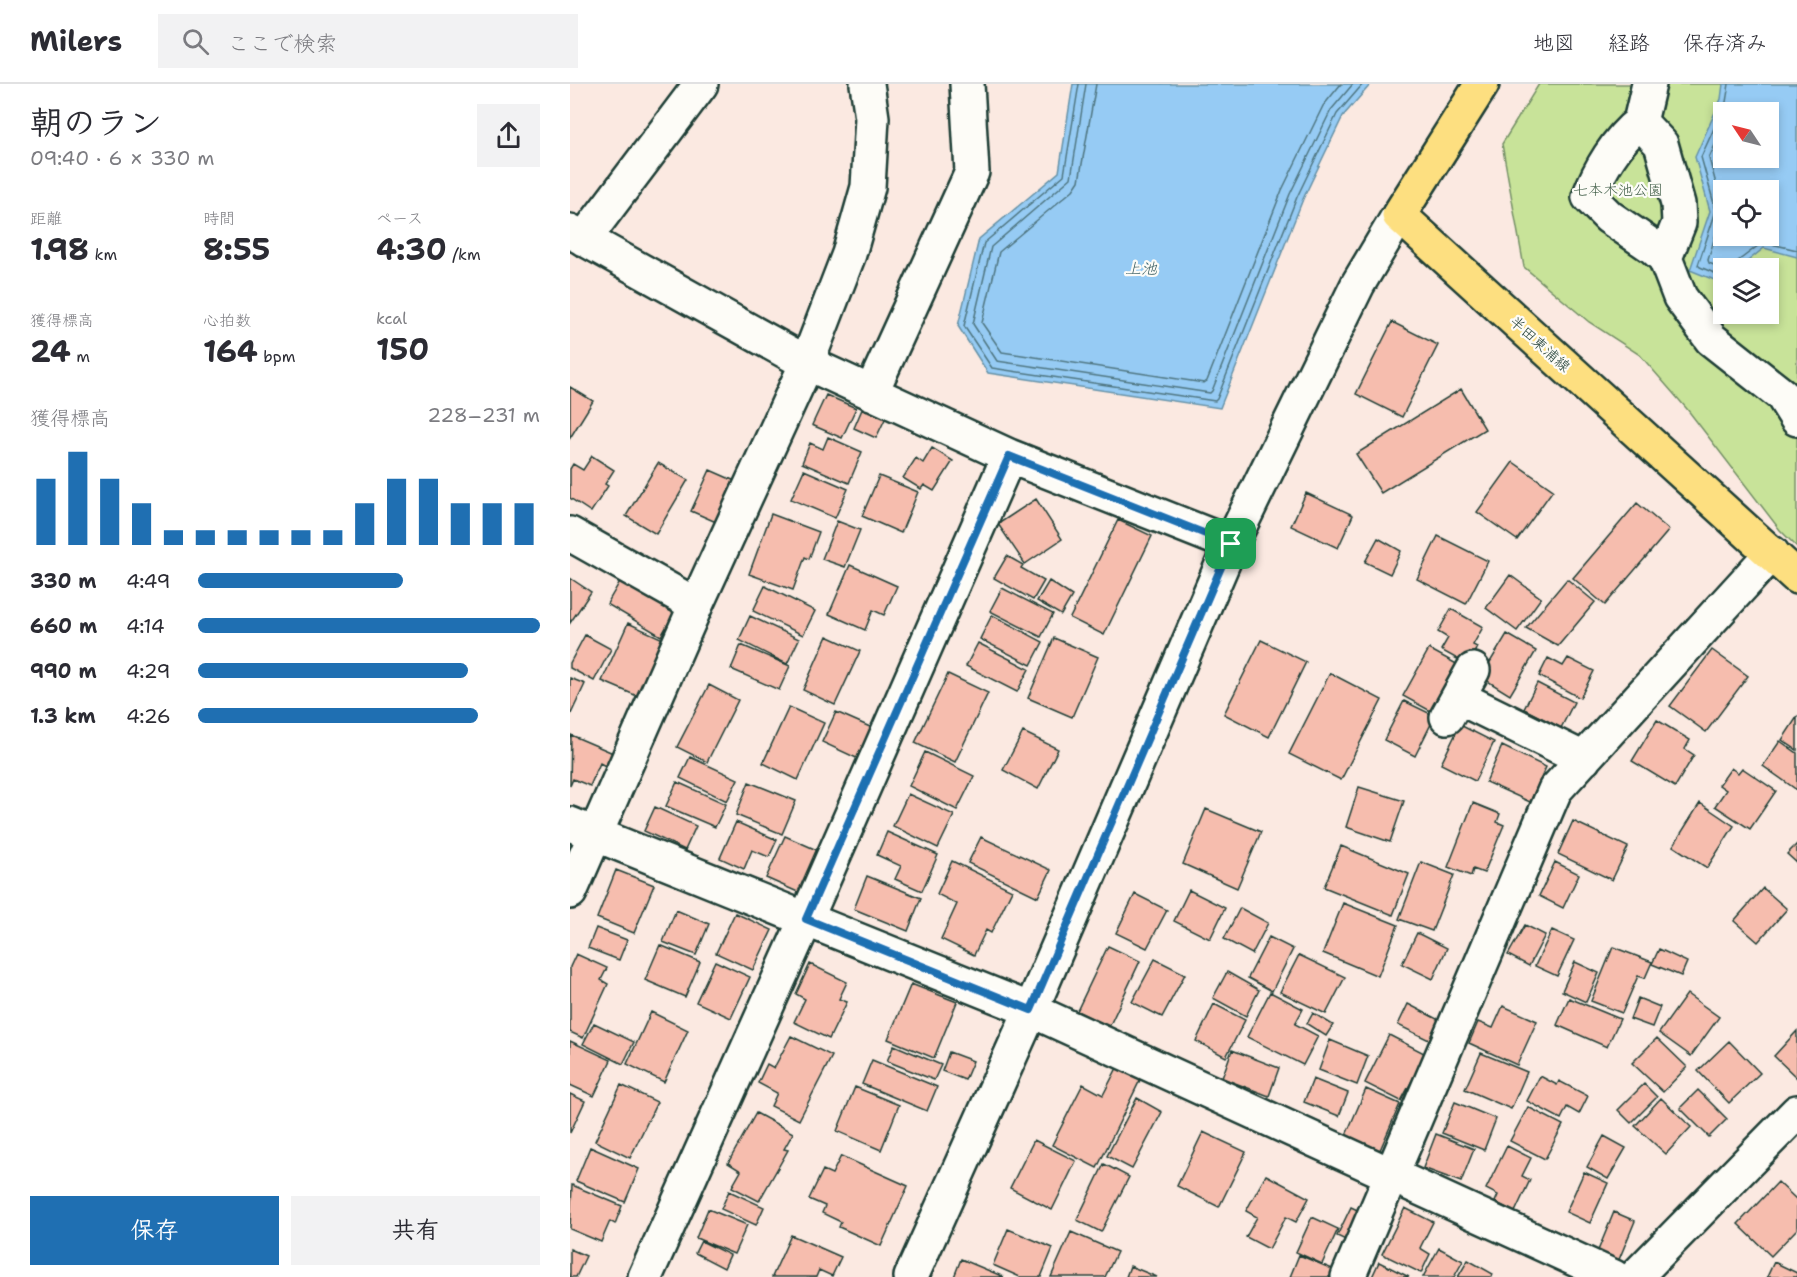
<!DOCTYPE html>
<html lang="ja">
<meta charset="utf-8">
<style>
:root{--surface:#fff;--page:#f2f2f3;--text:#2b2b33;--muted:#7c7c81;--line:#e1e1e2;--accent:#1f6fb2}
body{margin:0;font-family:"Shantell Sans","Klee One",sans-serif;background:var(--page);color:var(--text);height:100vh;display:flex;flex-direction:column;font-size:22px;white-space:nowrap}
*{box-sizing:border-box;margin:0}
p{font-size:20px;color:var(--muted)}
.icon{flex:none;width:33px;height:33px;fill:none;stroke:currentColor;stroke-width:2;stroke-linecap:round;stroke-linejoin:round}
.map{position:relative;flex:1;overflow:hidden}
.details{display:flex;flex-direction:column;background:var(--surface);width:570px}
.details>*{flex:none}
.needle{width:39px;rotate:305deg}
.buttons{position:absolute;left:1143px;top:18px;display:grid;gap:12px}
.buttons a{display:grid;place-items:center;width:66px;height:66px;border-radius:0px;background:var(--surface);box-shadow:0 3px 9px #0003;font-size:30px}
.pin{position:absolute;display:grid;place-items:center;width:51px;height:51px;color:#fff;margin:-26px;border-radius:12px;box-shadow:0 3px 9px #0006}
.round{display:grid;place-items:center;flex:none;width:63px;height:63px;border-radius:0px;background:var(--page)}
.headline{display:flex;align-items:center;justify-content:space-between;height:102px;padding:0 30px}
h1{font-size:33px;font-weight:700;line-height:45px}
.figures{display:grid;grid-template-columns:repeat(3,1fr);gap:9px;height:102px;padding:6px 30px}
.figures div{display:grid;align-content:center}
.figures b{font-size:30px;font-weight:700}
.figures small{font-size:16px;font-weight:400}
.figures p{font-size:16px}
.chart{height:168px;padding:12px 30px}
.chart p{display:flex;justify-content:space-between}
.chart svg{width:100%;height:108px;margin-top:6px;stroke:var(--accent);stroke-width:6}
.button{display:flex;gap:12px;margin-top:auto;padding:12px 30px}
.button a{flex:1;height:69px;border-radius:0px;background:var(--accent);color:#fff;font-size:24px;font-weight:700;line-height:69px;text-align:center}
.button a+a{background:var(--page);color:var(--text)}
ul{padding:0 30px;list-style:none;font-size:20px}
li{display:grid;grid-template-columns:96px 72px 1fr;align-items:center;height:45px}
li i{height:15px;border-radius:8px;background:var(--accent)}
header{display:flex;align-items:center;gap:36px;box-sizing:border-box;height:84px;padding:0 30px;background:var(--surface);border-bottom:2px solid var(--line)}
header strong{font-size:28px}
nav{display:flex;gap:33px;margin-inline-start:auto;font-size:21px}
.search{width:420px;height:54px;background:var(--page);display:flex;align-items:center;gap:15px;box-sizing:border-box;padding:0 21px;border-radius:0px;color:var(--muted);font-size:22px}
main{display:flex;flex:1;min-height:0}
.map>svg:first-child{display:block}
.green{fill:#c8e399;stroke:#749066;stroke-width:1.5;fill-rule:evenodd}
.water{fill:#96cbf4;stroke:#6692a7;stroke-width:1.5;fill-rule:evenodd}
.lines{fill:none;stroke-linecap:round;stroke-linejoin:round}
.shore{stroke:#4f7681;stroke-width:1.5}
.building{fill:#f6bdae;stroke:#1f3d34;stroke-width:1.5}
.minor-casing{stroke:#1f3d34;stroke-width:38}
.major-casing{stroke:#1f3d34;stroke-width:38}
.minor{stroke:#fdfcf7;stroke-width:33}
.major{stroke:#fddf80;stroke-width:33}
.route-casing{stroke:#fff;stroke-width:12}
.route{stroke:#1f6fb2;stroke-width:8}
.labels{text-anchor:middle;stroke-width:4.5;stroke-linejoin:round;paint-order:stroke}
.park-label{font-size:15px;fill:#415e48;stroke:#fdfcf7}
.street-label{font-size:15px;fill:#1f3d34;stroke:#fdfcf7}
.water-label{font-size:16px;font-style:italic;fill:#3d6064;stroke:#fdfcf7}
</style>
<header>
<strong>Milers</strong>
<div class="search"><svg class="icon" aria-label="search" viewBox="0 0 24 24"><circle cx="10" cy="10" r="6"/><path d="M15 15l6 6"/></svg>ここで検索</div>
<nav><a>地図</a><a>経路</a><a>保存済み</a></nav>
</header>
<main>
<section class="details">
<div class="headline"><div><h1>朝のラン</h1><p>09:40 · 6 × 330 m</p></div><a class="round"><svg class="icon" aria-label="share" viewBox="0 0 24 24"><path d="M12 15V3M7 8l5-5 5 5M5 13v7h14v-7"/></svg></a></div>
<div class="figures">
<div><p>距離</p><b>1.98<small> km</small></b></div>
<div><p>時間</p><b>8:55</b></div>
<div><p>ペース</p><b>4:30<small> /km</small></b></div>
</div>
<div class="figures">
<div><p>獲得標高</p><b>24<small> m</small></b></div>
<div><p>心拍数</p><b>164<small> bpm</small></b></div>
<div><p>kcal</p><b>150</b></div>
</div>
<div class="chart"><p><span>獲得標高</span>228–231 m</p>
<svg viewBox="0 0 160 44" preserveAspectRatio="none"><path d="M5 44V17M15 44V6M25 44V17M35 44V27M45 44V38M55 44V38M65 44V38M75 44V38M85 44V38M95 44V38M105 44V27M115 44V17M125 44V17M135 44V27M145 44V27M155 44V27"/></svg>
</div>
<ul>
<li><b>330 m</b>4:49<i style="width:60%"></i></li>
<li><b>660 m</b>4:14<i style="width:100%"></i></li>
<li><b>990 m</b>4:29<i style="width:79%"></i></li>
<li><b>1.3 km</b>4:26<i style="width:82%"></i></li>
</ul>
<div class="button"><a>保存</a><a>共有</a></div>
</section>
<div class="map">
<svg width="1227" height="1193" viewBox="0 0 1227 1193">
<rect width="100%" height="100%" fill="#fbe9e1"/>
<filter id="ink" filterUnits="userSpaceOnUse"><feTurbulence type="fractalNoise" baseFrequency=".0167" numOctaves="2"/><feDisplacementMap in="SourceGraphic" scale="12" xChannelSelector="R" yChannelSelector="G"/><feConvolveMatrix kernelMatrix="1 2 1 2 8 2 1 2 1" color-interpolation-filters="sRGB"/></filter>
<g filter="url(#ink)">
<!-- green -->
<path class="green" d="M969 0H1227V463L1210 446 1117 325 1070 271 1019 238 954 183 932 60ZM1154 28H1198V74H1154ZM1154 106H1198V152H1154ZM1154 184H1198V230H1154Z"/>
<!-- water -->
<path class="water" d="M503 0H801L773 32 733 115 650 324 418 289 388 242 409 155 489 88Z
M1153 0H1227V173L1194 164 1169 184H1154L1153 197 1152 199 1120 186 1140 127 1125 73 1151 15ZM1154 28H1198V74H1154ZM1154 106H1198V152H1154Z"/>
<g class="lines">
<!-- shore -->
<path class="shore" d="M509 0 494 91 414 159 394 242 422 284 645 317 647 315 727 113 767 30 793 0
M516 0 501 94 421 163 403 240 427 277 640 309 642 307 720 110 761 26 783 0
M526 0 509 97 503 106 429 168 412 239 432 268 634 299 637 297 712 106 753 22 771 0
M1154 42 1139 74 1153 126 1138 176 1139 179 1154 185
M1166 184 1168 177 1193 158 1227 166
M1154 193 1130 183 1128 181 1146 127 1131 73 1156 18 1159 0"/>
</g>
<!-- building -->
<path class="building" d="M822 238 868 261 832 333 786 310Z
M0 303 23 317 0 354Z
M891 305 915 345 811 409 786 370Z
M256 311 286 324 272 354 242 341Z
M293 323 316 333 306 354 284 344Z
M258 353 292 368 279 399 232 379 240 359 253 365Z
M362 364 383 377 364 407 354 401 351 405 333 394 346 374 353 379Z
M22 372 44 386 35 400 38 402 21 428 0 414V385L3 380 13 386Z
M943 378 983 406 947 456 907 428Z
M88 379 118 396 86 450 56 432Z
M140 386 165 397 146 438 121 427Z
M234 386 278 405 265 434 221 415Z
M309 392 348 408 331 449 292 432Z
M736 409 783 431 768 464 721 442Z
M466 415 492 455 455 480 428 440Z
M1067 419 1099 446 1035 521 1003 494Z
M201 430 249 448 239 475 235 473 223 506 179 490Z
M548 436 582 452 534 551 500 534Z
M267 437 290 446 275 483 252 475Z
M868 452 918 477 896 520 847 495Z
M808 454 831 467 820 490 795 478Z
M437 472 453 481 451 484 474 497 463 516 424 494Z
M280 481 327 502 314 531 303 526 295 546 259 530Z
M940 491 971 514 947 547 916 524Z
M0 494 21 508 0 539Z
M52 494 106 526 91 552 37 520Z
M997 495 1025 518 988 562 956 544Z
M479 497 502 512 491 531 467 517Z
M195 502 245 527 233 551 183 527Z
M432 504 483 530 471 553 420 527Z
M881 525 913 543 903 561 907 563 898 581 871 566 878 554 868 548Z
M422 531 473 558 461 581 410 555Z
M180 532 229 555 217 580 169 556Z
M58 539 93 555 67 612 32 597Z
M937 550 966 567 940 611 911 593Z
M15 551 41 565 24 597 0 584V579Z
M257 552 290 567 265 621 233 606Z
M484 554 528 573 502 633 458 614Z
M691 556 736 578 699 653 654 630Z
M408 559 459 585 447 608 396 582Z
M171 561 220 582 209 606 161 585Z
M859 565 894 584 868 631 833 612Z
M1142 566 1178 592 1136 648 1100 622Z
M978 574 993 582 998 574 1024 587 1010 614 969 592Z
M760 589 812 616 771 696 719 670Z
M378 590 418 609 385 678 345 659Z
M0 594 15 600 0 632Z
M967 599 1004 618 991 644 954 625Z
M139 601 168 616 137 678 107 663Z
M834 617 865 632 845 672 814 656Z
M219 623 254 639 228 696 193 679Z
M266 628 309 647 295 678 252 658Z
M1227 633V666L1212 656Z
M1087 636 1120 656 1115 665 1124 671 1105 703 1062 677Z
M890 641 924 658 905 697 871 680Z
M453 648 488 665 468 705 433 686Z
M1 651 43 669 37 683 30 679 20 702 3 695 0 702Z
M1210 657 1227 669V706L1193 682Z
M932 662 976 683 960 718 916 698Z
M355 668 404 692 387 726 339 702Z
M120 673 168 695 157 717 110 694Z
M1161 684 1168 689 1172 684 1206 707 1180 745 1145 722 1156 706 1149 701Z
M107 698 156 720 145 743 96 722Z
M179 698 226 717 212 750 166 731Z
M789 703 834 717 820 758 776 743Z
M338 710 384 731 368 764 323 742Z
M903 719 930 730 927 738 934 741 914 789 903 785 901 792 878 783Z
M1130 719 1164 742 1137 784 1103 762Z
M85 723 126 742 115 766 74 747Z
M636 725 691 748 667 804 613 780Z
M1003 737 1058 763 1042 796 988 770Z
M166 738 207 756 199 773 182 766 174 785 150 774Z
M317 748 368 771 352 807 325 795 331 782 307 771Z
M215 752 249 767 230 809 196 794Z
M411 753 481 786 468 813 398 779Z
M1227 760V779L1217 770Z
M771 762 839 790 823 831 754 803Z
M382 777 442 806 421 849 416 846 404 871 371 855 387 820 367 810Z
M851 778 884 791 862 847 829 835Z
M985 778 1009 790 993 824 969 812Z
M46 786 84 801 64 849 27 834Z
M297 792 351 814 338 847 284 825Z
M1193 804 1217 825 1188 858 1164 837Z
M619 806 655 824 640 855 604 837Z
M565 810 597 826 577 864 546 849Z
M773 819 828 841 808 892 753 869Z
M670 824 698 839 682 870 654 855Z
M106 826 139 840 126 871 93 858Z
M165 829 202 846 183 886 146 869Z
M955 841 975 851 959 882 938 871Z
M26 844 57 856 49 876 18 864Z
M982 846 1004 856 987 892 965 882Z
M847 849 877 864 863 895 832 880Z
M699 853 723 865 702 907 678 894Z
M90 861 130 878 115 913 75 896Z
M538 862 570 877 539 943 507 927Z
M1043 863 1082 878 1075 894 1068 892 1052 929 1021 917Z
M1089 865 1117 878 1111 892 1082 880Z
M6 870 37 884 31 896 38 900 13 954 0 948V883Z
M729 871 775 893 756 930 710 908Z
M585 875 615 890 592 933 562 918Z
M145 877 180 893 161 934 126 918Z
M1005 878 1029 889 1016 918 992 907Z
M240 880 277 898 269 915 277 918 259 955 224 938 235 915 226 910Z
M657 888 689 906 676 932 643 914Z
M341 900 387 918 364 974 318 955Z
M700 908 733 925 725 940 748 952 733 981 677 953Z
M1117 910 1149 933 1121 972 1089 949Z
M999 914 1050 935 1037 963 987 941Z
M1068 914 1090 923 1082 943 1060 935Z
M644 920 675 936 656 973 626 957Z
M838 920 869 936 859 956 828 941Z
M933 922 967 937 947 981 899 959 908 938 923 944Z
M81 928 118 946 94 998 57 980Z
M743 929 763 941 756 952 737 940Z
M24 939 64 958 53 980 13 960Z
M1227 947V994L1204 972Z
M819 951 856 970 831 1017 795 999Z
M221 952 262 972 229 1036 201 1022 207 1009 188 999 197 980 204 984Z
M1087 954 1117 983 1093 1008 1062 979Z
M760 956 798 972 787 1001 749 986Z
M0 957 41 976 24 1012 0 1001Z
M1159 957 1190 989 1159 1019 1128 987Z
M324 961 371 981 364 996 317 977Z
M662 966 709 984 699 1012 652 994Z
M379 968 403 977 395 996 372 987Z
M911 969 957 988 941 1025 895 1005Z
M302 976 367 1003 357 1027 292 1000Z
M548 982 571 994 527 1084 482 1061 513 1000 533 1011Z
M970 992 987 1001 989 997 1018 1012 1009 1030 997 1023 991 1035 957 1017Z
M743 995 778 1009 769 1032 734 1018Z
M1074 1000 1087 1013 1061 1039 1048 1026Z
M51 1001 87 1018 60 1074 25 1057Z
M285 1003 329 1021 311 1066 267 1047Z
M796 1005 830 1020 810 1066 776 1051Z
M1128 1006 1157 1035 1139 1053 1110 1024Z
M0 1010 15 1017 0 1049Z
M567 1014 592 1028 562 1085 537 1072Z
M1091 1014 1121 1043 1096 1070 1065 1042Z
M885 1018 926 1035 914 1066 872 1049Z
M958 1023 993 1041 975 1075 940 1057Z
M186 1029 223 1049 214 1065 218 1066 189 1117 162 1103 171 1087 158 1079Z
M633 1048 676 1068 649 1123 607 1102Z
M866 1050 904 1065 891 1098 853 1084Z
M1034 1052 1056 1064 1038 1095 1017 1083Z
M464 1056 506 1077 482 1126 440 1104Z
M937 1062 961 1074 952 1092 960 1096 945 1128 925 1118 928 1111 916 1105Z
M20 1063 69 1085 55 1118 6 1097Z
M271 1072 338 1102 311 1162 269 1143 271 1138 252 1129 255 1122 239 1115 253 1086 262 1090Z
M534 1080 559 1093 531 1148 507 1136Z
M1014 1088 1038 1099 1020 1139 996 1128Z
M696 1091 739 1114 726 1138 716 1133 699 1165 676 1153 687 1133 676 1127Z
M1208 1098 1227 1116V1145L1201 1172 1168 1140Z
M2 1101 52 1122 45 1140 40 1137 31 1158 0 1145Z
M159 1107 194 1123 186 1141 151 1125Z
M781 1123 796 1130 782 1159 767 1152Z
M835 1124 863 1138 850 1164 860 1170 851 1189 812 1170Z
M138 1125 177 1141 164 1170 126 1154Z
M1044 1128 1065 1137 1048 1178 1027 1169Z
M742 1133 768 1145 752 1180 726 1168Z
M438 1145 483 1164 471 1193H450L423 1181Z
M501 1148 547 1168 535 1193H481Z
M221 1151 271 1173 262 1192 249 1186 246 1193H202Z
M131 1157 160 1171 154 1184 125 1169Z
M869 1164 893 1177 884 1193H853Z
M0 1165 16 1172 6 1193H0Z
M729 1171 767 1187 765 1193H720Z
M391 1175 434 1193H384Z
M898 1176 923 1190 922 1193H888Z
M809 1178 839 1193H802Z
M1204 1178 1227 1189V1193H1197Z
M560 1182 587 1193H556Z"/>
<g class="lines">
<!-- minor casing -->
<g class="minor-casing">
<path id="minor" d="M1079 0 1070 38 1091 60 1108 120 1109 139 1095 174 1110 213 1141 255 1212 311 1227 335
M1070 38C1047 56 1029 86 1019 113L1039 133 1083 163 1095 174
M0 147 237 279 439 372 661 460
M14 155 131 0
M301 309 402 88 397 0
M0 450 126 521
M888 613 1014 675
M877 633 903 586
M0 740 461 926 1044 1193
M0 808 126 521 237 279 279 170 298 103 302 34 297 0
M75 1193 236 835 439 372
M341 1193 461 926 661 460 788 200 829 131
M778 1193 985 706 1202 469
M1065 1193 1227 1028"/>
</g>
<!-- major casing -->
<g class="major-casing">
<path id="major" d="M912 0 829 131 1227 493"/>
</g>
<!-- minor -->
<use href="#minor" class="minor"/>
<!-- major -->
<use href="#major" class="major"/>
</g>
</g>
<g class="lines" filter="url(#ink)">
<!-- route casing -->
<g class="route-casing">
<path id="route" d="M439 372 661 460 461 926 236 835Z"/>
</g>
<!-- route -->
<use href="#route" class="route"/>
</g>
<g class="labels">
<!-- park labels -->
<g class="park-label">
<text x="1048" y="111">七本木池公園</text>
</g>
<!-- street labels -->
<g class="street-label">
<text transform="translate(970 260) rotate(42)" y="5">半田東浦線</text>
</g>
<!-- water labels -->
<g class="water-label">
<text x="571" y="190">上池</text>
</g>
</g>
</svg>
<div class="buttons">
<a><svg class="needle" viewBox="-14 -14 28 28"><path d="M0-13l5 13h-10z" fill="#e53935"/><path d="M0 13l5-13h-10z" fill="#7c7c81"/></svg></a>
<a><svg class="icon" aria-label="locate" viewBox="0 0 24 24"><circle cx="12" cy="12" r="6"/><path d="M12 2v4M12 18v4M2 12h4M18 12h4"/></svg></a>
<a><svg class="icon" aria-label="layers" viewBox="0 0 24 24"><path d="M12 4l9 5-9 5-9-5zM3 14l9 5 9-5"/></svg></a>
</div>
<div class="pin" style="left:661px;top:460px;background:#1e9e55"><svg class="icon" aria-label="arrive" viewBox="0 0 24 24"><path d="M6 21V4h12l-3 4 3 4H6"/></svg></div>
</div>
</main>
